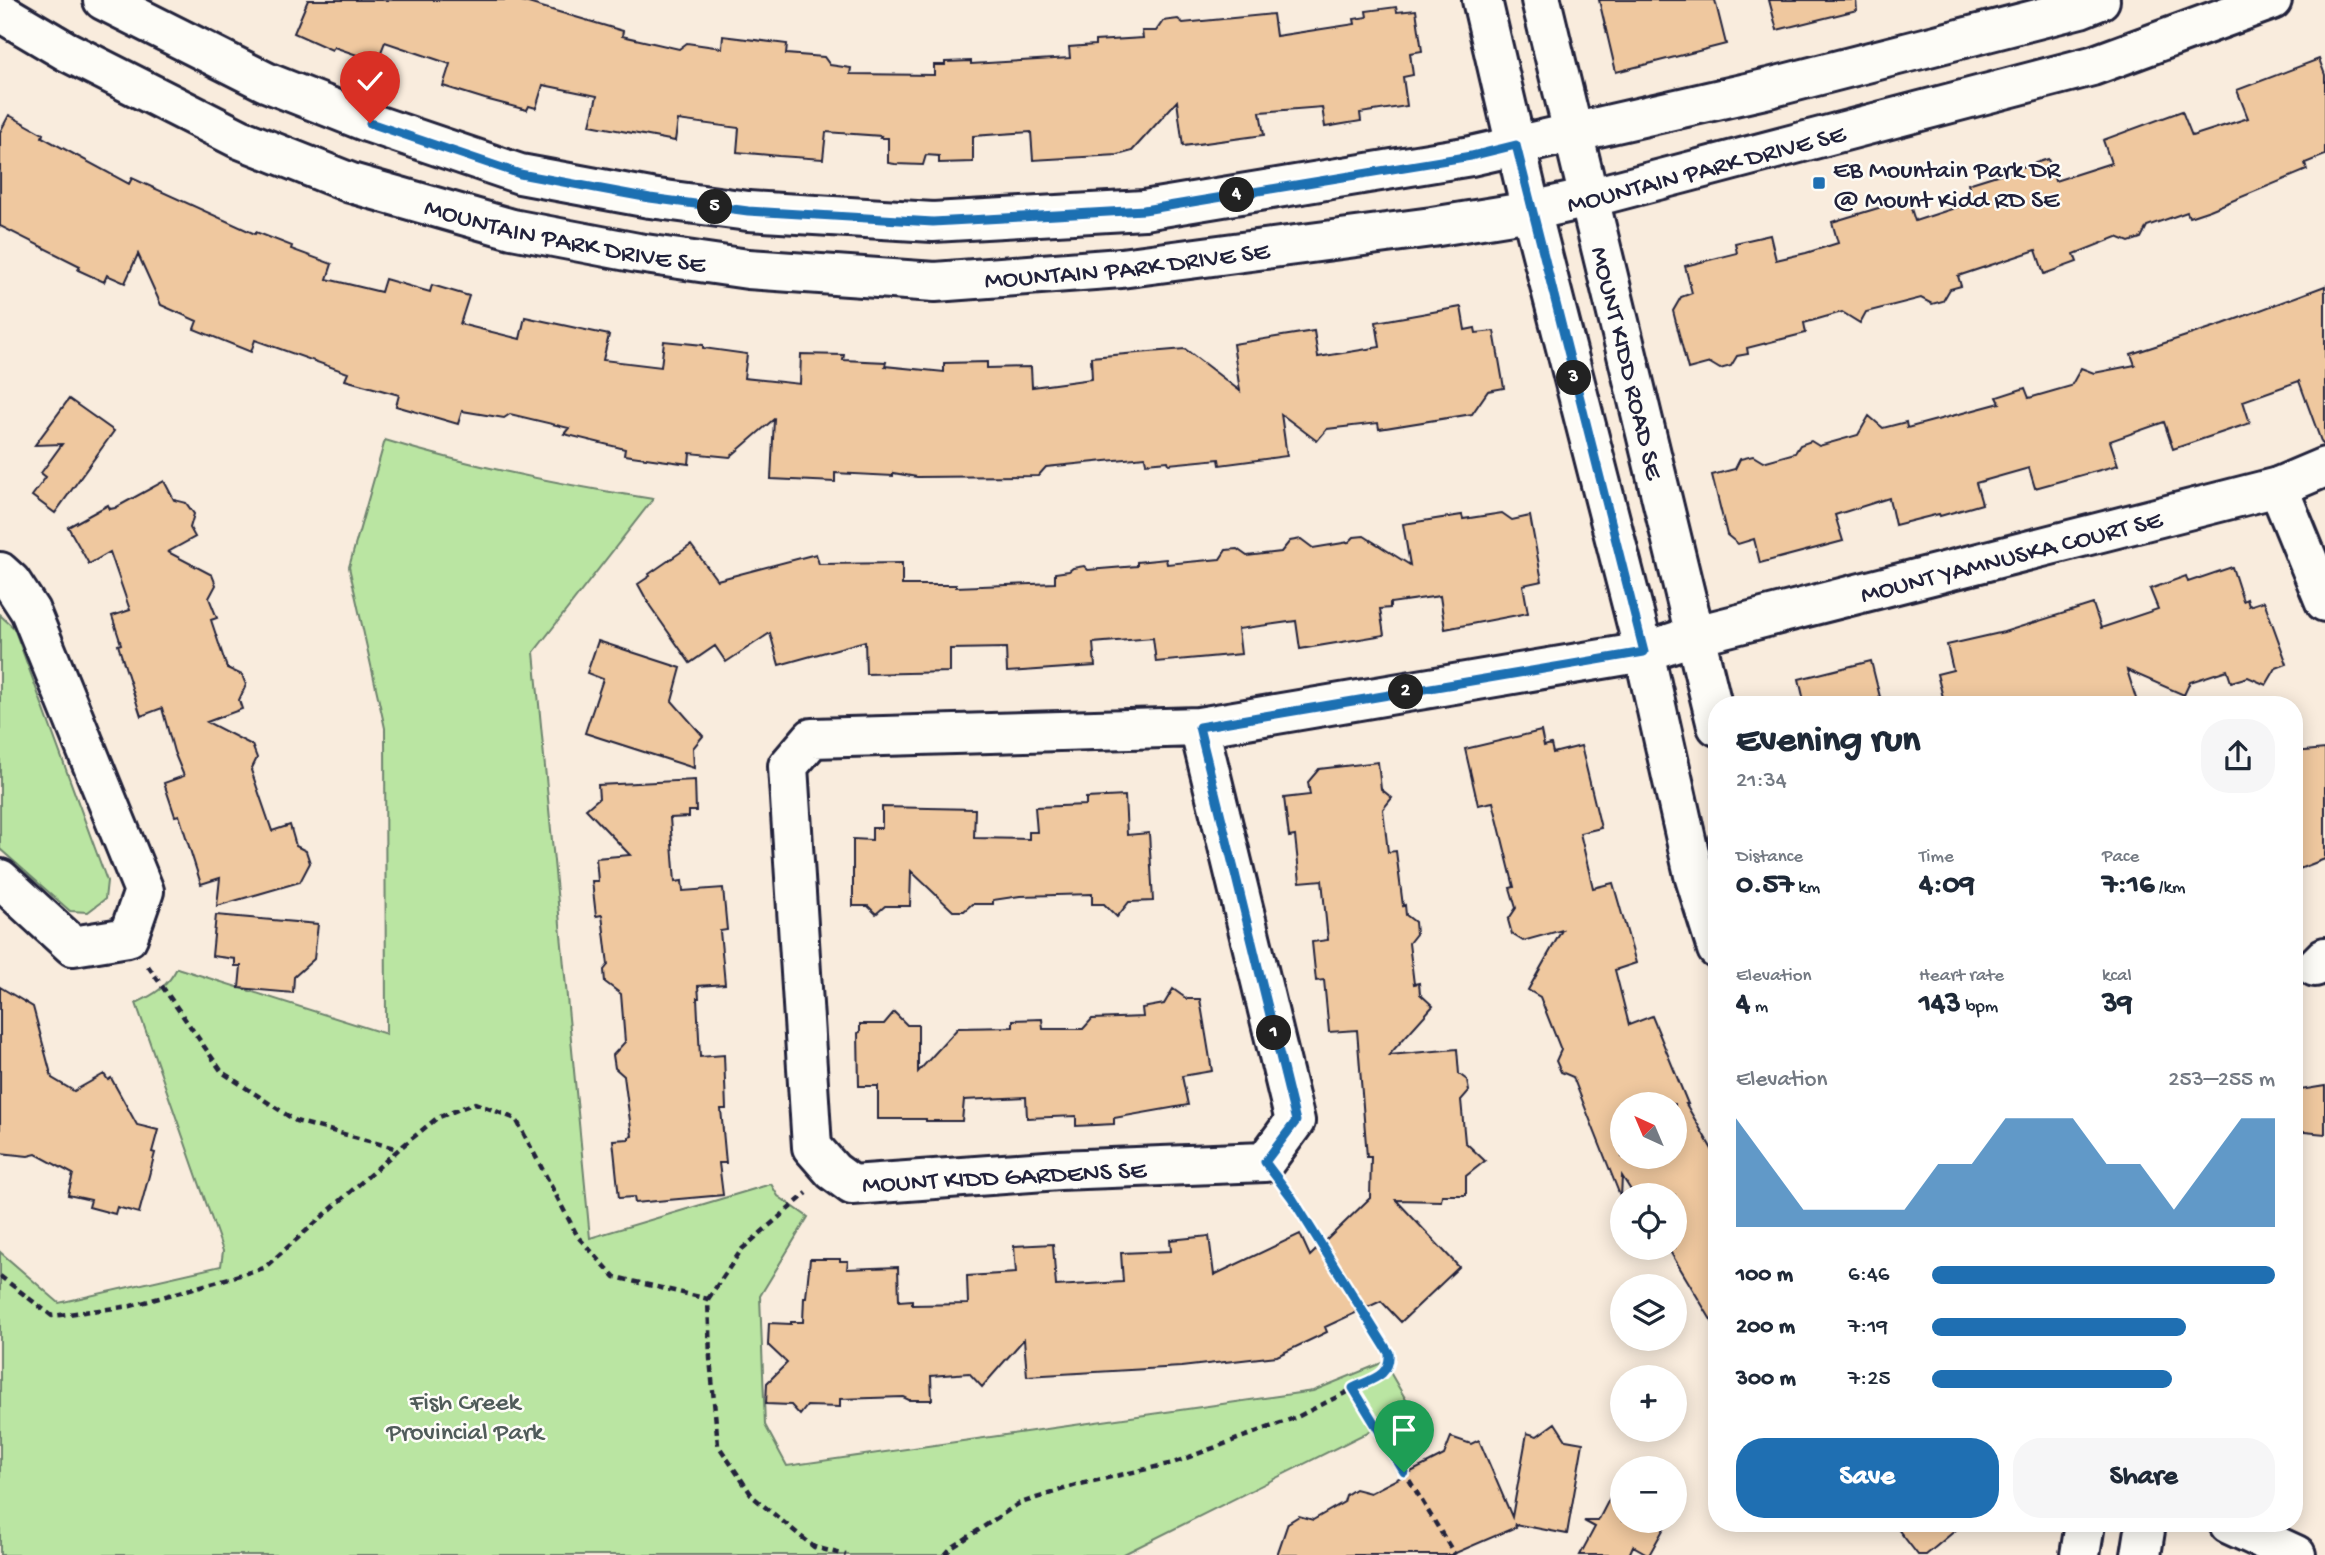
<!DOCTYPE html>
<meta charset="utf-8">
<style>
:root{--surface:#fff;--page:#f6f6f7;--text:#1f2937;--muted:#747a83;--accent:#1f6fb2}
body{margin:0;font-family:"Gochi Hand",sans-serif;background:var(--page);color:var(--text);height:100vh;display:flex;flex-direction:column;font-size:26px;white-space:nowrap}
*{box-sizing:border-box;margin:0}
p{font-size:23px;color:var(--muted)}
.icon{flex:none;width:38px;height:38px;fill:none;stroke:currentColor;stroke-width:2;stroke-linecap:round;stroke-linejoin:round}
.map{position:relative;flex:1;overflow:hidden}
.side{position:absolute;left:1708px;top:696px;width:595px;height:836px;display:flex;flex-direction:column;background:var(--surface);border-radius:28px;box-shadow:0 4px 18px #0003}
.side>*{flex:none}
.needle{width:46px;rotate:316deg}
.tools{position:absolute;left:1610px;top:1092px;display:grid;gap:14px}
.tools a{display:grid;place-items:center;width:77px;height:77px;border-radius:50%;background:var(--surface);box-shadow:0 4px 18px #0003;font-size:35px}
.pin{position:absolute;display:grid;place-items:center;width:60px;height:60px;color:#fff;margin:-72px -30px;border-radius:50% 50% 50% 0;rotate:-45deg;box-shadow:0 0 7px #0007}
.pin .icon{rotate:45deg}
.km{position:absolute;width:35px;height:35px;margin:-18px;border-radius:50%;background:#222;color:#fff;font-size:19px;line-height:35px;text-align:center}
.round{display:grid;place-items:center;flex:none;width:74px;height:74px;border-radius:28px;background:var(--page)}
.head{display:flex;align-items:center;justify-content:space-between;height:119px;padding:0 28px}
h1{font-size:38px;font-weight:800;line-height:52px}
.metrics{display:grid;grid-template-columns:repeat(3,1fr);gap:10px;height:119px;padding:7px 28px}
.metrics div{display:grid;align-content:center}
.metrics b{font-size:30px;font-weight:800}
.metrics small{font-size:19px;font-weight:400}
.metrics p{font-size:19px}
.chart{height:196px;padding:14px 28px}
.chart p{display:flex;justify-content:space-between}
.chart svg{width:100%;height:126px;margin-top:7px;fill:var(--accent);opacity:.7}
.cta{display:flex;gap:14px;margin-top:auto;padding:14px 28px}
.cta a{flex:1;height:80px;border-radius:28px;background:var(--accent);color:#fff;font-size:28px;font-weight:800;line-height:80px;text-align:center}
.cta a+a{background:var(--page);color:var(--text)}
ul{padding:0 28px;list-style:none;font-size:23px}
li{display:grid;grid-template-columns:112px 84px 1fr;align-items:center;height:52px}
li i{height:18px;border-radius:9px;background:var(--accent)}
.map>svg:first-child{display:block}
.green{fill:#bae5a2;stroke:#6e846e;stroke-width:2}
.building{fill:#efc89f;stroke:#22223b;stroke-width:2;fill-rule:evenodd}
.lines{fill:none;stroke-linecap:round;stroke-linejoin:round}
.minor-casing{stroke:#22223b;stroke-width:44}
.path{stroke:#22223b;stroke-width:4.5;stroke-dasharray:7 5;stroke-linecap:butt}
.minor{stroke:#fdfcf7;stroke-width:38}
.route-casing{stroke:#fff;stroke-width:14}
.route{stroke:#1f6fb2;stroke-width:9}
.poi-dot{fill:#1f6fb2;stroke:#fdfcf7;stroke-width:2.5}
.labels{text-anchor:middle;stroke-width:5;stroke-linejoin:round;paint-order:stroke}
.street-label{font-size:26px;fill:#22223b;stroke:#fdfcf7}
.poi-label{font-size:26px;fill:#22223b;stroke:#fdfcf7;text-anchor:start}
.park-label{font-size:26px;fill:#505c5a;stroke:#fdfcf7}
</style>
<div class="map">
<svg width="2325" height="1555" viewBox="0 0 2325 1555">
<rect width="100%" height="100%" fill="#f9ecdd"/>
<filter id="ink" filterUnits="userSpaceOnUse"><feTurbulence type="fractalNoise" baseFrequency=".0143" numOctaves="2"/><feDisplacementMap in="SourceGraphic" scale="14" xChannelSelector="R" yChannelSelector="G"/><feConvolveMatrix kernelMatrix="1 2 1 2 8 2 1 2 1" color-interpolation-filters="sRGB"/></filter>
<g filter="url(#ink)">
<!-- green -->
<path class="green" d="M385 440C473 467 563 485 653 499L534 652 590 1238 771 1184 778 1196 808 1217 760 1296 765 1425 787 1466 1313 1391 1384 1362 1412 1410 1122 1555H0V1252L59 1303 221 1266 223 1251 136 1003C154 995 168 986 177 968L386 1034 385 728 349 567Z
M0 615 14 628 107 881 105 899 88 912 70 911 0 849Z"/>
<!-- building -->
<path class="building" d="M308 0H518L623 31 622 36 679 49 687 43 722 48 723 36 787 44 786 54 824 57 830 65 851 68 850 74 934 75V65H945V62L971 61V64L1070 58 1069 47 1095 45V41L1143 38 1142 31H1156L1163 21 1178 19 1183 23 1273 14 1276 36 1355 24 1354 19 1367 17 1366 11 1396 7 1397 12 1416 10 1422 51 1410 53 1413 75 1403 77 1407 106 1360 113 1361 121 1325 127 1322 107 1260 112 1264 135 1183 146 1177 101 1132 151 1118 155 1033 160 1031 132 973 136V162L939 163V156L926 155 923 165 895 164 888 163V138H880L881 136 826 132 823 159 779 156 737 152 739 128 678 120 675 141 590 125 597 96 543 85 536 108 529 106 527 110 485 99 443 86 450 64 385 42 377 62 334 47 332 50 294 33Z
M1599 0H1715L1726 44 1616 72Z
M1769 0H1856L1857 10 1777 30Z
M2319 59 2325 75V155L2305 163 2307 170 2210 210 2189 217 2187 212 2147 226 2141 238 2129 242 2117 237 2074 254 2077 262 2044 274 2036 250 1958 276 1961 286 1950 289 1943 301 1932 304 1921 298 1866 312 1860 323 1842 312 1804 323 1806 333 1747 348 1748 354 1737 356 1731 366 1720 369 1710 363 1688 369 1673 311 1681 297 1692 293 1685 266 1737 253 1735 243 1770 235 1776 260 1806 253 1838 243 1832 222 1908 199 1915 221 1973 202 1968 184 2048 159 2055 181 2111 163 2103 140 2182 111 2192 136 2248 118 2237 90Z
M9 115 43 134 42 137 129 184 132 178 255 234 256 232 292 246 291 249 332 264 327 279 381 292 385 279 430 292 432 285 469 296 460 324 520 339 525 317 609 335 603 360 661 367 664 341 703 345V348L747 354 744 378 800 384 801 354 844 355 843 360 886 362 885 366 944 372V363L987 362V368L1031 367 1032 387 1092 379 1091 357 1185 349 1240 391 1233 344 1314 331 1318 357 1380 347 1376 322 1461 307 1465 330 1475 328 1476 333 1494 331 1504 388 1488 391 1472 414 1379 429 1378 423 1327 429 1317 441 1281 414 1287 456 1220 465 1219 459 1169 464 1168 461 1146 463 1145 457 1046 467 1038 476 917 477 893 473V476L835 473V482L771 479 774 419 730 457 690 453 689 464 624 455 625 449 564 434 569 428 510 414 504 418 462 411 458 424 396 406 399 395 345 380 348 373 255 340 251 352 194 329 197 321 161 305 138 254 125 283 107 275 104 282 78 270 80 266 0 226V132Z
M2325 286V443L2322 444 2299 381 2243 401 2250 423 2173 449 2164 422 2110 441 2118 465 2035 488 2029 468 1976 483 1982 504 1940 516 1939 514 1895 525 1889 498 1835 515 1843 541 1760 563 1754 539 1738 544 1727 535 1712 475 1735 469 1740 459 1753 456 1763 462 1795 453 1800 445 1811 441 1819 446 1858 435 1869 416 1883 428 1906 422 1907 428 2000 403 1997 397 2025 388 2029 398 2071 386 2081 368 2094 373 2135 365 2131 354 2223 324Z
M69 399 114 431 55 513 32 496 46 477 41 473 62 444 35 445Z
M164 481 174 500 186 503 194 514 190 528 195 537 168 552 212 575 216 585 209 598 217 618 211 620 227 668 242 675 246 685 239 700 242 709 207 722 252 745 257 758 251 770 272 831 290 825 296 846 306 851 310 863 300 882 217 906 220 878 201 884 179 815 175 816 164 783 184 776 174 752 162 708 141 716 118 645 121 644 112 616 130 610 110 552 89 564 68 527 108 505 110 509 115 508Z
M1502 513 1512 520 1530 516 1542 581 1523 585 1528 613 1445 629 1440 596 1390 603V608L1380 609 1384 635 1300 649 1296 621 1238 629 1241 654 1156 662 1153 638 1093 643 1095 666 1007 672 1006 648 950 649V672L866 674 865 641 779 665 770 633 726 662 715 646 690 663 650 606 638 584 650 576 649 574 691 545 717 580 816 554 819 564 902 563V585H956V587L1055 583V573L1069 571 1073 568 1084 566 1088 570 1137 566V562L1166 559 1167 564 1220 559 1226 550 1237 549 1247 556 1281 552 1290 541 1301 539 1313 548 1349 542 1354 537 1364 536 1410 565 1403 524 1462 515 1463 519Z
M2232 567 2243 601 2247 599 2249 606 2264 601 2287 664 2276 668 2266 685 2248 677 2231 682 2227 670 2190 682 2184 695 2127 670 2138 705H1945L1937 674 1953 670 1947 645 2004 632 2093 604 2101 628 2158 609 2150 589 2186 576 2188 582Z
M598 641 681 668 672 701 703 736 693 748 694 768 585 733 603 679 587 673Z
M1871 661 1882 705H1805L1799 679Z
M1541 731 1544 746 1551 744 1553 753 1581 746 1601 828 1580 833 1593 888 1613 883 1636 963 1615 970 1629 1025 1652 1016 1688 1104H1686L1717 1158V1330L1668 1248H1675V1195H1634L1622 1176 1621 1198 1573 1077 1561 1072 1556 1061 1561 1050 1540 997 1528 990 1562 930 1523 941 1512 934 1508 920 1516 908 1510 888 1514 887 1493 802 1478 805 1465 749ZM1622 1104H1675V1157H1622Z
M2325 749V859L2294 871V752Z
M1378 762 1381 789 1392 798 1383 809 1388 852 1396 851 1403 906 1405 905 1406 915 1415 922 1416 934 1409 943 1414 984 1419 983 1420 994 1433 1006 1389 1055 1457 1049 1459 1074 1467 1080 1469 1091 1461 1100 1465 1142 1485 1161 1466 1176V1195H1442L1441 1201 1396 1200 1459 1267 1401 1322 1381 1301 1325 1327 1327 1332 1277 1356 1181 1367 1027 1376 1024 1339 982 1387 969 1373 931 1376 932 1400H909L903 1397 840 1399V1407L807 1406 800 1415 791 1405 766 1404 767 1383 787 1363 768 1345 769 1323 791 1324V1322H803L804 1297H806L810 1259H840V1261H848L847 1269 898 1267 899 1301 912 1300V1305L968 1304 967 1276 1016 1273 1014 1246 1053 1244 1056 1286 1123 1282 1121 1253 1171 1251 1170 1240 1209 1236 1214 1275 1300 1234 1310 1256 1370 1198 1371 1157H1367L1357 1030 1329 1032 1324 980 1316 981 1312 942 1328 940 1322 880 1300 882 1295 836 1289 837 1284 798 1310 795 1308 782 1319 769Z
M695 780 696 811H689V817L670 818 675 882 682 881 683 891 723 888 727 930 720 931 725 984 698 986 699 998H697L700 1057 724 1055 726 1109H721L726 1163H719L723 1195 635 1203 634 1197 619 1198 613 1140 629 1139V1137L632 1136 624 1076 615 1068 613 1055 625 1042 621 994 605 982 604 970 608 965 602 915 596 916 592 881H598L596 858 630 855 586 809 599 798 598 785Z
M1125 796 1127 835 1149 833 1153 901 1129 902 1117 917 1104 904H1092V894L1020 896 993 900V904H972L964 911H953L911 871 910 906H885L876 914 868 906H853V839L872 840V828H882V807L975 809 974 838 1029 839V832H1037L1035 807 1086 805V798Z
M216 915 318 924 314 959 294 977 293 993 239 988 241 966H235V959L212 956Z
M0 987 33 1007 52 1078 74 1091 104 1074 108 1080 111 1078 137 1125 158 1130 152 1152 155 1153 139 1213 117 1207 115 1214 89 1207 91 1200 68 1195 73 1174 36 1154 28 1156 0 1153Z
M1173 989 1187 999H1200L1212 1071 1182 1076 1188 1105 1114 1118V1124L1076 1126V1116L1027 1118 1026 1097 964 1100 962 1121H926V1119H878V1086H859L858 1033 860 1032V1024H884L894 1012 907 1025H918V1072L958 1028 1013 1027V1020L1042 1019 1043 1029H1083L1092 1019 1143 1017 1142 1008 1164 1004Z
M2325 1086V1134L2294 1131V1091Z
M1555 1423 1566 1440 1583 1443 1567 1534 1515 1524 1516 1527 1451 1555H1277L1288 1523 1299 1516 1313 1520 1344 1502 1346 1495 1355 1489 1370 1493 1444 1455 1451 1437 1471 1444 1479 1440 1512 1517 1527 1433 1537 1436Z
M1622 1474V1521H1668L1649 1555 1633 1546 1629 1555H1580L1595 1527 1584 1521H1598Z
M1894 1524H1963L1926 1555H1918Z"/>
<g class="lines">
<!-- minor casing -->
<g class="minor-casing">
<g id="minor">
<path d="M103 0 266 82 370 123 520 174 650 198 748 211 933 222 1144 210 1471 156 1769 88 2080 8 2100 0"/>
<path d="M1482 0 1531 211 1644 652 1694 875 1717 949"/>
<path id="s1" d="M1541 0 1717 726"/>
<path id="s2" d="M0 12 66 51 240 139 351 183 512 229 638 253 748 269 935 282 1121 268 1432 227 1531 211 1589 198 2092 66 2272 0"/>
<path d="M2278 487 2325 602"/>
<path d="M0 572 11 582 30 611 144 891 128 937 73 946 0 879"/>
<path id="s3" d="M1199 727 1295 1121 1265 1162 1059 1170 852 1185 833 1171 812 1147 788 766 812 738 1199 727 1644 652 1696 635 2278 487 2325 467"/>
<path d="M2315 967 2325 957"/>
<path d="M2229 1524 2296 1555"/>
<path d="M2080 1555 2085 1524"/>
<path d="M2141 1555 2146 1524"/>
</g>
</g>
<!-- path -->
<path class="path" d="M148 966 222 1072 296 1121 398 1149
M0 1276 52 1316 131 1306 264 1268 399 1149 437 1118 475 1103 516 1119 578 1237 615 1277 708 1299 710 1358 718 1445 753 1497 814 1547 846 1555
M708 1299 742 1249 807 1193
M1353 1388 1455 1555
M945 1555 950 1549 1018 1504 1076 1485 1173 1463 1297 1417 1385 1373 1390 1363 1389 1353 1287 1191"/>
<!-- minor -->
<use href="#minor" class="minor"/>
</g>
</g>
<g class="lines" filter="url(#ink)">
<!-- route casing -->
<g class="route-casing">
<path id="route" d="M370 123 520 174 650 198 748 211 933 222 1144 210 1471 156 1516 145 1644 652 1199 727 1296 1121 1265 1162 1292 1198 1389 1353C1391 1376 1372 1379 1353 1388L1404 1472"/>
</g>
<!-- route -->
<use href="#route" class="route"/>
</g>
<!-- markers -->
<rect class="poi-dot" x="1812" y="176" width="14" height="14" rx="3.5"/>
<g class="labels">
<!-- street labels -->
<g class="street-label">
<text dy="9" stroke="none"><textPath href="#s2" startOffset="1766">MOUNTAIN PARK DRIVE SE</textPath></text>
<text dy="9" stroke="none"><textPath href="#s2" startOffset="612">MOUNTAIN PARK DRIVE SE</textPath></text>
<text dy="9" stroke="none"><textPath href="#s2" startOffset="1178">MOUNTAIN PARK DRIVE SE</textPath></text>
<text dy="9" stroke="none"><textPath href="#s1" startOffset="373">MOUNT KIDD ROAD SE</textPath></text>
<text dy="9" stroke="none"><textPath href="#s3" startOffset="2562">MOUNT YAMNUSKA COURT SE</textPath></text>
<text transform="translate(1004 1175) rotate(-3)" y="9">MOUNT KIDD GARDENS SE</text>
</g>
<!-- poi labels -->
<g class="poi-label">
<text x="1833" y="177">EB Mountain Park DR<tspan x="1833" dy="30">@ Mount Kidd RD SE</tspan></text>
</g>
<!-- park labels -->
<g class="park-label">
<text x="465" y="1409">Fish Creek<tspan x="465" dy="30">Provincial Park</tspan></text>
</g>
</g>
</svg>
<div class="tools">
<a><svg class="needle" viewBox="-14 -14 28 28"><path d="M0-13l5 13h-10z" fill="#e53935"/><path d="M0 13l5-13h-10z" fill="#747a83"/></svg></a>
<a><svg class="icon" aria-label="locate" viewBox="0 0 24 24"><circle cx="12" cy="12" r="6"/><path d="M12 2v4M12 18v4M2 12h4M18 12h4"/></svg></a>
<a><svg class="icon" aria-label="layers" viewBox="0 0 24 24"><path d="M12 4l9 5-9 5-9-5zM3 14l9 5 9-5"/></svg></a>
<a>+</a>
<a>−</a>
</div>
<div class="pin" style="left:1404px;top:1472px;background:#1e9e55"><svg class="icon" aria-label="arrive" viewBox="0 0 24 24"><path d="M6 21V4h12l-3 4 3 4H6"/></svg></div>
<div class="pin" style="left:370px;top:123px;background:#d93025"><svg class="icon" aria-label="check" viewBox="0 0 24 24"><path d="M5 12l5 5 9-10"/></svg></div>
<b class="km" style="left:1274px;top:1033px">1</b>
<b class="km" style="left:1406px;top:692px">2</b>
<b class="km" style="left:1574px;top:378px">3</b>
<b class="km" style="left:1237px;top:195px">4</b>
<b class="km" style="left:715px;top:207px">5</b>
<section class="side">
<div class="head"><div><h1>Evening run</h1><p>21:34</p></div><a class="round"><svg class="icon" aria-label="share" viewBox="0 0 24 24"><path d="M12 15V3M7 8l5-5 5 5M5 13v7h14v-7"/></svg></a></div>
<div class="metrics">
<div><p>Distance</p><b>0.57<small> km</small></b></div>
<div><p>Time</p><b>4:09</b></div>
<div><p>Pace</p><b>7:16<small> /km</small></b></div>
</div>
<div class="metrics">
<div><p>Elevation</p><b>4<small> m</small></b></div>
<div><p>Heart rate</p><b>143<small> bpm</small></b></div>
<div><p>kcal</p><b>39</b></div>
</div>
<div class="chart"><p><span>Elevation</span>253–255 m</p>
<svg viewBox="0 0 160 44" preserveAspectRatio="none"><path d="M0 44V6L10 22L20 38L30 38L40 38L50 38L60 22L70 22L80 6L90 6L100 6L110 22L120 22L130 38L140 22L150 6L160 6V44z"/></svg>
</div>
<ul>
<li><b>100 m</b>6:46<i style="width:100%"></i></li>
<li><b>200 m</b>7:19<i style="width:74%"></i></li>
<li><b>300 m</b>7:25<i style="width:70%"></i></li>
</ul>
<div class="cta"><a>Save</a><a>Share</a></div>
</section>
</div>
